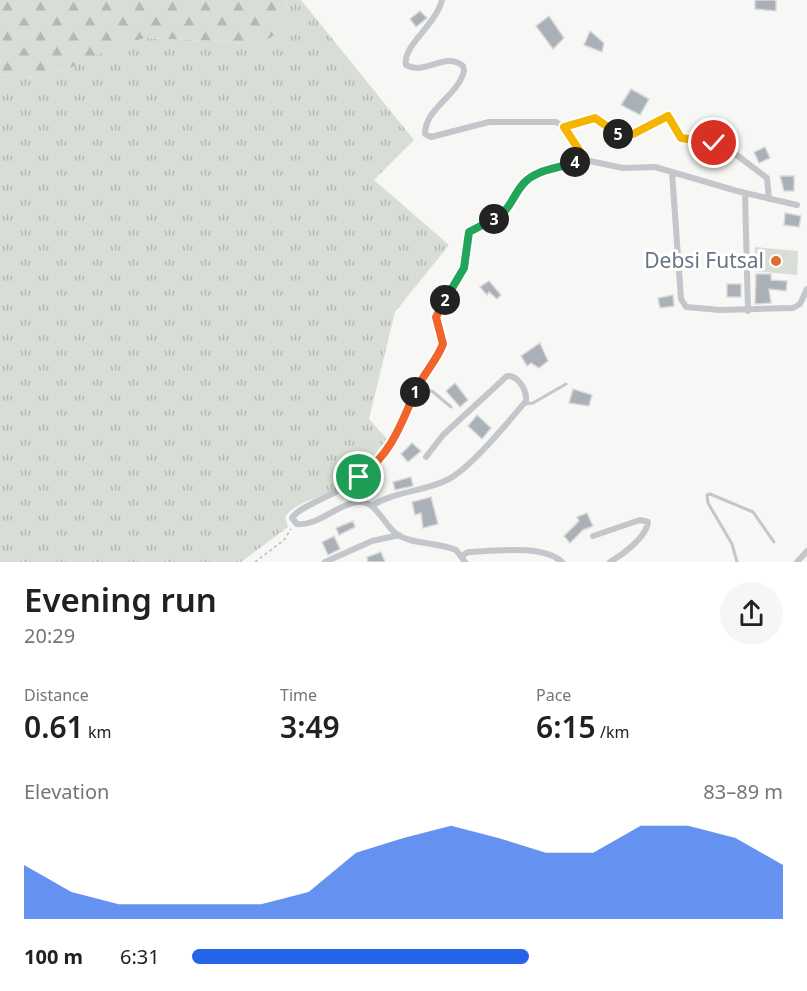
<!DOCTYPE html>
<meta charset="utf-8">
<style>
:root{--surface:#fff;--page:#f6f6f6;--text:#202124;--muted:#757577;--accent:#2563eb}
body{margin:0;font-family:"Noto Sans",sans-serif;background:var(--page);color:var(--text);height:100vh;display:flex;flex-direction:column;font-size:22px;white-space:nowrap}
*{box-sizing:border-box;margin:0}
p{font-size:20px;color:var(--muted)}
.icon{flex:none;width:33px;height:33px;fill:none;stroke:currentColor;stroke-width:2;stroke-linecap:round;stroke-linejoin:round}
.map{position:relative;height:562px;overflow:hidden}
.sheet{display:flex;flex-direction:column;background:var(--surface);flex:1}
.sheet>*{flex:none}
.pin{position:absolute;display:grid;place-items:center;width:51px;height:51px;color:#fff;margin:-26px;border:3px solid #fff;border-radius:50%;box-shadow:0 2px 6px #0007}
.km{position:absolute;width:30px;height:30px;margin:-15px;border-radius:50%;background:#222;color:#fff;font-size:16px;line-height:30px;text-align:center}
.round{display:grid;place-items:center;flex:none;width:63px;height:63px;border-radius:32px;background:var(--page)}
.headline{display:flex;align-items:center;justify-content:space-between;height:102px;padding:0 24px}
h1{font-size:33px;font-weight:600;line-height:45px}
.metrics{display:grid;grid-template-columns:repeat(3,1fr);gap:9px;height:102px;padding:6px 24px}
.metrics div{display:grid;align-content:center}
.metrics b{font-size:30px;font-weight:600}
.metrics small{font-size:16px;font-weight:400}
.metrics p{font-size:16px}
.chart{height:168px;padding:12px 24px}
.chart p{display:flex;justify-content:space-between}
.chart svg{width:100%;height:108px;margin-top:6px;fill:var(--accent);opacity:.7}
ul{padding:0 24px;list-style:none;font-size:20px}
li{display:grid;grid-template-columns:96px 72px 1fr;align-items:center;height:45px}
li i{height:15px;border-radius:8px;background:var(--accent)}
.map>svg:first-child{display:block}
.grass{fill:url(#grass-tufts)}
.forest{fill:url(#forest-firs)}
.pitch{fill:#d8ded6}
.building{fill:#aab0b7;stroke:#d9d9d7;stroke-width:1.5}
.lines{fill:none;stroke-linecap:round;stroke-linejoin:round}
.path{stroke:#bbbdc0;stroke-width:1.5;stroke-dasharray:3 3;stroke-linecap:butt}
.service{stroke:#c3c6ca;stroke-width:3}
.minor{stroke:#c3c6ca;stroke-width:6}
.split-1-casing{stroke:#fff;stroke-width:12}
.split-2-casing{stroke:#fff;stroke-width:12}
.split-3-casing{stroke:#fff;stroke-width:12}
.split-4-casing{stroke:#fff;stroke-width:12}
.split-5-casing{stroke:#fff;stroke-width:12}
.split-6-casing{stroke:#fff;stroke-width:12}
.split-1{stroke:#f0652b;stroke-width:8}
.split-2{stroke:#f0652b;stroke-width:8}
.split-3{stroke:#22a559;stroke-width:8}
.split-4{stroke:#22a559;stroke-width:8}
.split-5{stroke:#f5b400;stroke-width:8}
.split-6{stroke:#f5b400;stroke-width:8}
.poi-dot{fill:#db6e31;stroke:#fff;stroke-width:2}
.labels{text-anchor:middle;stroke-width:6;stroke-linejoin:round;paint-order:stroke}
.poi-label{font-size:21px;fill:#687484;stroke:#fff;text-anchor:end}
</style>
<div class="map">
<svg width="807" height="562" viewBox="0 0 807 562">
<defs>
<pattern id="grass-tufts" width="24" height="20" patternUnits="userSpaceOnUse" patternTransform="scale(1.5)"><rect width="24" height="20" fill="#d8ded6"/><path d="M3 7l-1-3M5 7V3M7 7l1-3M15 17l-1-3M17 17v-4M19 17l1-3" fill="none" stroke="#b3b9b3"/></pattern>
<pattern id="forest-firs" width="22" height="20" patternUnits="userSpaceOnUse" patternTransform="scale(1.5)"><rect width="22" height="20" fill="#d8ded6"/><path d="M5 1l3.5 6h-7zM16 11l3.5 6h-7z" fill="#b3b9b3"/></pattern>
</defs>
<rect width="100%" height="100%" fill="#f7f7f5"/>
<!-- grass -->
<path class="grass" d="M288 0H301L414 140 374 180 449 245 395 312 369 419 387 439C372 459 359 475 338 488 321 498 296 501 285 517L288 527 241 562H0V74L34 78 70 68 115 46 145 38 257 43C283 36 282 24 288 0Z"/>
<!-- forest -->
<path class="forest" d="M0 0H288C282 24 283 36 257 43L145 38 115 46 70 68 34 78 0 74Z"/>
<!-- pitch -->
<path class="pitch" d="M755 247 798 251 797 275 753 271Z"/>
<!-- building -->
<path class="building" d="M755 0H776V11L755 9Z
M420 11 427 18 416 27 410 19Z
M549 16 564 38 553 49 536 26Z
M590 31 604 43 602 52 584 45Z
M631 89 649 99 640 115 621 105Z
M765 147 770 158 759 163 754 152Z
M780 176H794V191H784Z
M785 213 801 216 799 227 784 225Z
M756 274H771V280L787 281 786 291 769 289 771 303 755 304Z
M489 281 501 295 497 299 489 292 487 295 480 287Z
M727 284H741V297H727Z
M673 295 674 306 660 308 658 298Z
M540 343 548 361 539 368 531 363 527 366 521 356Z
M455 383 468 400 460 407 446 391Z
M573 389 592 395 589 406 569 403Z
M477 415 491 428 482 439 468 426Z
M412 443 421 451 408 462 401 454Z
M411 477 413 486 395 490 393 482Z
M431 497 438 524 423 528 421 513 415 515 412 502Z
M587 513 593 526 583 530 570 543 564 536 579 521 577 517Z
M353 521 355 527 339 535 336 528Z
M334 536 340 549 328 555 322 542Z
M381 552 385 562H368L367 557Z"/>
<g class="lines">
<!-- path -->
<path class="path" d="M255 562 284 540 291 529"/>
<!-- service -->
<path class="service" d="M525 404 533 403 566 384
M410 405 425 392 432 391 451 407
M737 562 732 544 708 503 707 495 710 494 753 512 774 542"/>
<!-- minor -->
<path class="minor" d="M442 0C436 25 402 46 406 65 425 76 445 51 463 66L464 71C458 96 425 108 425 134L431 137 489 122H556L564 127 579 150 580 159 534 176 524 184 515 201 504 213 470 229 464 268 437 313C435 325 446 333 443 344 440 358 427 366 421 378 398 423 394 457 347 486 335 494 298 507 292 518L297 524C318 526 336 505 357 502 374 499 383 522 394 532 409 545 438 542 456 550L465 562
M564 127 595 118 603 121 615 133 628 135 668 116 681 138 714 143 738 156 767 178 769 199
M580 159 623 168 655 167 737 191 797 205
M672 172 681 299 686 307 720 310 793 308 800 304 807 289
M745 193 748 311
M372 506C394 491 423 492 447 480 470 469 509 421 526 401 527 390 518 375 507 376L443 435 426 457
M593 536 640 520 648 522C647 537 622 555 610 562
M462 556 468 552C494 551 543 544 562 562
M325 562 372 541 399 535
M797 562 807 551"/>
</g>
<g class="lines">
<!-- split-1 casing -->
<g class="split-1-casing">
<path id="split-1" d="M359 477C390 456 401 425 415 392"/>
</g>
<!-- split-2 casing -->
<g class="split-2-casing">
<path id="split-2" d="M415 392C423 374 436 362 443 344L436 317 445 300"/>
</g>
<!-- split-3 casing -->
<g class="split-3-casing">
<path id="split-3" d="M445 300 464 268 469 232 494 219"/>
</g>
<!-- split-4 casing -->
<g class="split-4-casing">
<path id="split-4" d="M494 219C511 210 512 196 524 183 537 169 558 169 575 162"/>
</g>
<!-- split-5 casing -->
<g class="split-5-casing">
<path id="split-5" d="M575 162 579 159V150L564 127 595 118 618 134"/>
</g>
<!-- split-6 casing -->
<g class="split-6-casing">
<path id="split-6" d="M618 134H633L668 116 681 138 714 143"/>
</g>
<!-- split-1 -->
<use href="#split-1" class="split-1"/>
<!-- split-2 -->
<use href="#split-2" class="split-2"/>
<!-- split-3 -->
<use href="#split-3" class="split-3"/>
<!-- split-4 -->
<use href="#split-4" class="split-4"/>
<!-- split-5 -->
<use href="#split-5" class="split-5"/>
<!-- split-6 -->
<use href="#split-6" class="split-6"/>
</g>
<!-- markers -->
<circle class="poi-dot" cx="776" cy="261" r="6"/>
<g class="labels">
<!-- poi labels -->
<g class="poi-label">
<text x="764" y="268">Debsi Futsal</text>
</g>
</g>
</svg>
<div class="pin" style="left:359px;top:477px;background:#1e9e55"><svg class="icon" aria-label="arrive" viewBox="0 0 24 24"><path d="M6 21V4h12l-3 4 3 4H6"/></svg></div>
<div class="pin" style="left:714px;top:143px;background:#d93025"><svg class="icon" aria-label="check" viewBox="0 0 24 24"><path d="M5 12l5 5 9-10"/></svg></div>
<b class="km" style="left:415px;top:392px">1</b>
<b class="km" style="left:445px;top:300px">2</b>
<b class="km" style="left:494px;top:219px">3</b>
<b class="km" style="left:575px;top:162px">4</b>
<b class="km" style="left:618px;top:134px">5</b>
</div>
<section class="sheet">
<div class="headline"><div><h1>Evening run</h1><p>20:29</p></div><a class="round"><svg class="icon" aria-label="share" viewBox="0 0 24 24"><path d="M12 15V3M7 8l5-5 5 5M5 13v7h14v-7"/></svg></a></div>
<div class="metrics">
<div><p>Distance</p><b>0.61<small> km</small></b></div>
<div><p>Time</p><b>3:49</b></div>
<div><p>Pace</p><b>6:15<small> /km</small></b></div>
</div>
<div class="chart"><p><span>Elevation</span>83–89 m</p>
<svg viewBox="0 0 160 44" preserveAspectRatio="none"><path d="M0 44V22L10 33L20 38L30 38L40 38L50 38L60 33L70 17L80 11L90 6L100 11L110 17L120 17L130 6L140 6L150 11L160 22V44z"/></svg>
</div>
<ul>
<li><b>100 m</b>6:31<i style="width:57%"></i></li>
</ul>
</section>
